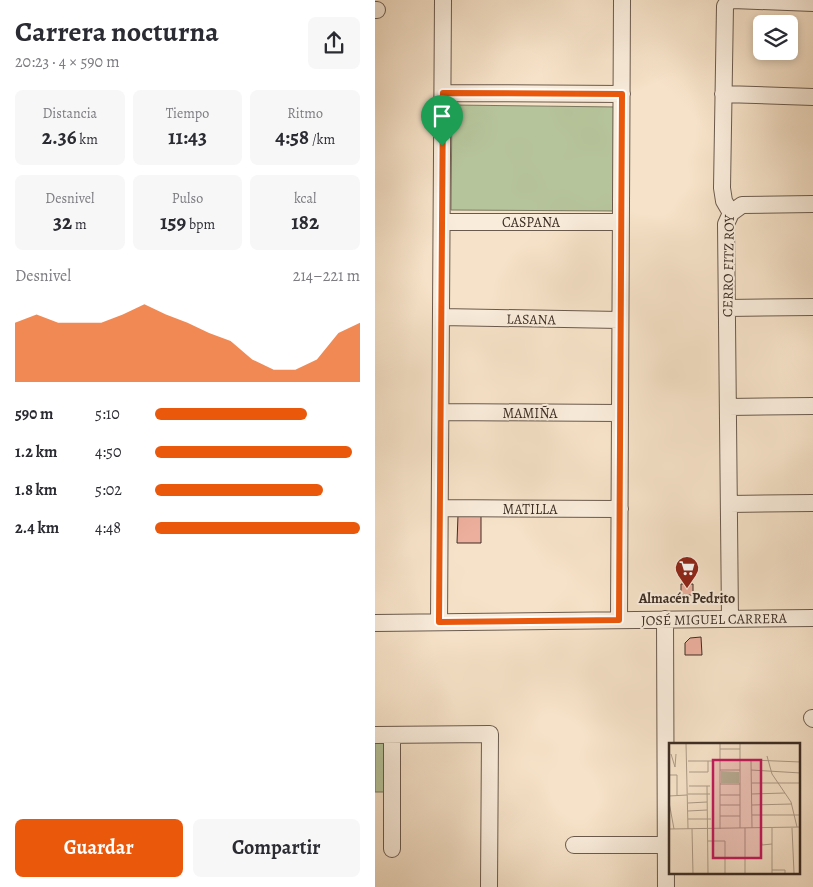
<!DOCTYPE html>
<html lang="es">
<meta charset="utf-8">
<style>
:root{--surface:#fff;--page:#f7f7f7;--text:#2b2b33;--muted:#7c7c81;--accent:#ea580c}
body{margin:0;font-family:Alegreya,serif;background:var(--page);color:var(--text);height:100vh;display:flex;flex-direction:column;font-size:19px;white-space:nowrap}
*{box-sizing:border-box;margin:0}
p{font-size:16px;color:var(--muted)}
.icon{flex:none;width:28px;height:28px;fill:none;stroke:currentColor;stroke-width:2;stroke-linecap:round;stroke-linejoin:round}
.map{position:relative;flex:1;overflow:hidden}
.drawer{display:flex;flex-direction:column;background:var(--surface);width:375px}
.drawer>*{flex:none}
.fabs{position:absolute;left:378px;top:15px;display:grid;gap:10px}
.fabs a{display:grid;place-items:center;width:45px;height:45px;border-radius:8px;background:var(--surface);box-shadow:0 2px 8px #0003;font-size:25px}
.pin{position:absolute;display:grid;place-items:center;width:42px;height:42px;color:#fff;margin:-51px -21px;border-radius:50% 50% 50% 0;rotate:-45deg;box-shadow:0 0 5px #0007}
.pin .icon{rotate:45deg}
.round{display:grid;place-items:center;flex:none;width:52px;height:52px;border-radius:8px;background:var(--page)}
.headline{display:flex;align-items:center;justify-content:space-between;height:85px;padding:0 15px}
h1{font-size:28px;font-weight:700;line-height:38px}
.stats{display:grid;grid-template-columns:repeat(3,1fr);gap:8px;height:85px;padding:5px 15px}
.stats div{display:grid;align-content:center;border-radius:8px;background:var(--page);text-align:center}
.stats b{font-size:21px;font-weight:700}
.stats small{font-size:14px;font-weight:400}
.stats p{font-size:14px}
.chart{height:140px;padding:10px 15px}
.chart p{display:flex;justify-content:space-between}
.chart svg{width:100%;height:90px;margin-top:5px;fill:var(--accent);opacity:.7}
.cta{display:flex;gap:10px;margin-top:auto;padding:10px 15px}
.cta a{flex:1;height:58px;border-radius:8px;background:var(--accent);color:#fff;font-size:20px;font-weight:700;line-height:58px;text-align:center}
.cta a+a{background:var(--page);color:var(--text)}
ul{padding:0 15px;list-style:none;font-size:16px}
li{display:grid;grid-template-columns:80px 60px 1fr;align-items:center;height:38px}
li i{height:12px;border-radius:6px;background:var(--accent)}
main{display:flex;flex:1;min-height:0}
.map>svg:first-child{display:block}
.green{fill:#b6c49b;stroke:#797860}
.building{fill:#ecaf9d;stroke:#3c2d24}
.lines{fill:none;stroke-linecap:round;stroke-linejoin:round}
.minor-casing{stroke:#6a5a4d;stroke-width:18}
.minor{stroke:#f9ecdb;stroke-width:16}
.route-casing{stroke:#fff;stroke-width:10}
.route{stroke:#ea580c;stroke-width:6}
.labels{text-anchor:middle;stroke-width:4;stroke-linejoin:round;paint-order:stroke}
.street-label{font-size:14px;fill:#3c2d24;stroke:#f9ecdb}
.poi-label{font-size:14px;font-weight:bold;fill:#3c2d24;stroke:#f9ecdb}
.inset-road{fill:none;stroke:#ac9a86;stroke-width:1}
.view{fill:#c2185b;fill-opacity:0.15;stroke:#c2185b;stroke-width:2.5}
.inset-edge{fill:none;stroke:#3c2d24;stroke-width:2.5}
</style>
<main>
<section class="drawer">
<div class="headline"><div><h1>Carrera nocturna</h1><p>20:23 · 4 × 590 m</p></div><a class="round"><svg class="icon" aria-label="share" viewBox="0 0 24 24"><path d="M12 15V3M7 8l5-5 5 5M5 13v7h14v-7"/></svg></a></div>
<div class="stats">
<div><p>Distancia</p><b>2.36<small> km</small></b></div>
<div><p>Tiempo</p><b>11:43</b></div>
<div><p>Ritmo</p><b>4:58<small> /km</small></b></div>
</div>
<div class="stats">
<div><p>Desnivel</p><b>32<small> m</small></b></div>
<div><p>Pulso</p><b>159<small> bpm</small></b></div>
<div><p>kcal</p><b>182</b></div>
</div>
<div class="chart"><p><span>Desnivel</span>214–221 m</p>
<svg viewBox="0 0 160 44" preserveAspectRatio="none"><path d="M0 44V15L10 11L20 15L30 15L40 15L50 11L60 6L70 11L80 15L90 20L100 24L110 33L120 38L130 38L140 33L150 20L160 15V44z"/></svg>
</div>
<ul>
<li><b>590 m</b>5:10<i style="width:74%"></i></li>
<li><b>1.2 km</b>4:50<i style="width:96%"></i></li>
<li><b>1.8 km</b>5:02<i style="width:82%"></i></li>
<li><b>2.4 km</b>4:48<i style="width:100%"></i></li>
</ul>
<div class="cta"><a>Guardar</a><a>Compartir</a></div>
</section>
<div class="map">
<svg width="438" height="887" viewBox="0 0 438 887">
<rect width="100%" height="100%" fill="#f6e2c8"/>
<filter id="stains"><feTurbulence type="fractalNoise" baseFrequency=".004" numOctaves="4"/><feColorMatrix values="0 0 0 0 .2 0 0 0 0 .09 0 0 0 0 .02 0 0 0 .5 -.17"/></filter>
<radialGradient id="worn" r=".72"><stop offset=".6" stop-color="#630" stop-opacity="0"/><stop offset="1" stop-color="#630" stop-opacity=".3"/></radialGradient>
<!-- green -->
<path class="green" d="M77 105 242 107 241 211 76 210Z
M0 740H13L14 792H0Z"/>
<!-- building -->
<path class="building" d="M83 515H106V543H82Z
M306 584H318V595H306Z
M326 637 327 655H310V643L315 638Z"/>
<g class="lines">
<!-- minor casing -->
<g class="minor-casing">
<path id="minor" d="M0 10H2
M68 93 247 94
M348 94 438 97
M356 213 349 201 347 188 350 6 354 1 358 0 438 3
M67 222H246
M352 308 438 307
M66 317 245 320
M353 407 438 406
M66 412 245 413
M354 504 438 503
M65 508 245 509
M290 619 291 887
M355 619 351 224 356 213 367 205 438 204
M244 620 247 0
M64 622 68 0
M0 623 438 618
M437 718 438 719
M0 735 115 734 114 887
M199 845H291
M17 849V735"/>
</g>
<!-- minor -->
<use href="#minor" class="minor"/>
</g>
<g class="lines">
<!-- route casing -->
<g class="route-casing">
<path id="route" d="M68 93 247 94 244 620 64 622Z"/>
</g>
<!-- route -->
<use href="#route" class="route"/>
</g>
<!-- icons -->
<defs>
<g id="supermarket-pin" transform="scale(1.25)"><path d="M0 17L-7.5 6A9.5 9.5 0 1 1 7.5 6Z" fill="#8f2418" stroke="#f9ecdb"/><path d="M-6-5.5h2.5l.6 2H6L4.5 2H-2.5L-4.4-4H-6ZM-1.5 3.2a1.3 1.3 0 1 0 .1 0ZM3 3.2a1.3 1.3 0 1 0 .1 0Z" fill="#fff"/></g>
</defs>
<g fill-rule="evenodd">
<use href="#supermarket-pin" x="312" y="568"/>
</g>
<g class="labels">
<!-- street labels -->
<g class="street-label">
<text x="156" y="227">CASPANA</text>
<text transform="translate(353 266) rotate(-89)" y="5">CERRO FITZ ROY</text>
<text transform="translate(156 319) rotate(1)" y="5">LASANA</text>
<text x="155" y="418">MAMIÑA</text>
<text x="155" y="514">MATILLA</text>
<text transform="translate(339 619) rotate(-1)" y="5">JOSÉ MIGUEL CARRERA</text>
</g>
<!-- poi labels -->
<g class="poi-label">
<text x="312" y="603">Almacén Pedrito</text>
</g>
</g>
<!-- overview -->
<g transform="translate(294 743)">
<rect width="131" height="131" fill="#f6e2c8"/>
<path d="M52 28 70 29V40H52Z" fill="#b6c49b"/>
<path class="inset-road" d="M17 0 19 86M51 6H71M2 11 6 24 7 11M98 13 103 31 122 59 128 84M51 17H71M19 18H44M51 27H71M82 27 132 30M20 29H39V18M0 32H8V52M83 40H132M51 41H71M20 43H41M38 43 39 131M19 51H41M82 51 116 50M51 52H71M0 53 18 52M0 59 5 86M19 60 38 59M51 62H71M83 62 123 61M19 68 38 67M83 72H132M51 73H71M19 76H42M71 85V0M76 85V131M83 85 82 17 132 19M103 85V131M123 85 125 130M0 86 132 84M23 86 24 131M51 86V0M92 96 93 102 103 101M39 98H56V131M103 127H116V131"/>
<path class="view" d="M44 17H92V115H44Z"/>
<rect width="131" height="131" class="inset-edge"/>
</g>
<rect width="100%" height="100%" filter="url(#stains)"/>
<rect width="100%" height="100%" fill="url(#worn)"/>
</svg>
<div class="fabs">
<a><svg class="icon" aria-label="layers" viewBox="0 0 24 24"><path d="M12 4l9 5-9 5-9-5zM3 14l9 5 9-5"/></svg></a>
</div>
<div class="pin" style="left:67px;top:146px;background:#1e9e55"><svg class="icon" aria-label="arrive" viewBox="0 0 24 24"><path d="M6 21V4h12l-3 4 3 4H6"/></svg></div>
</div>
</main>
